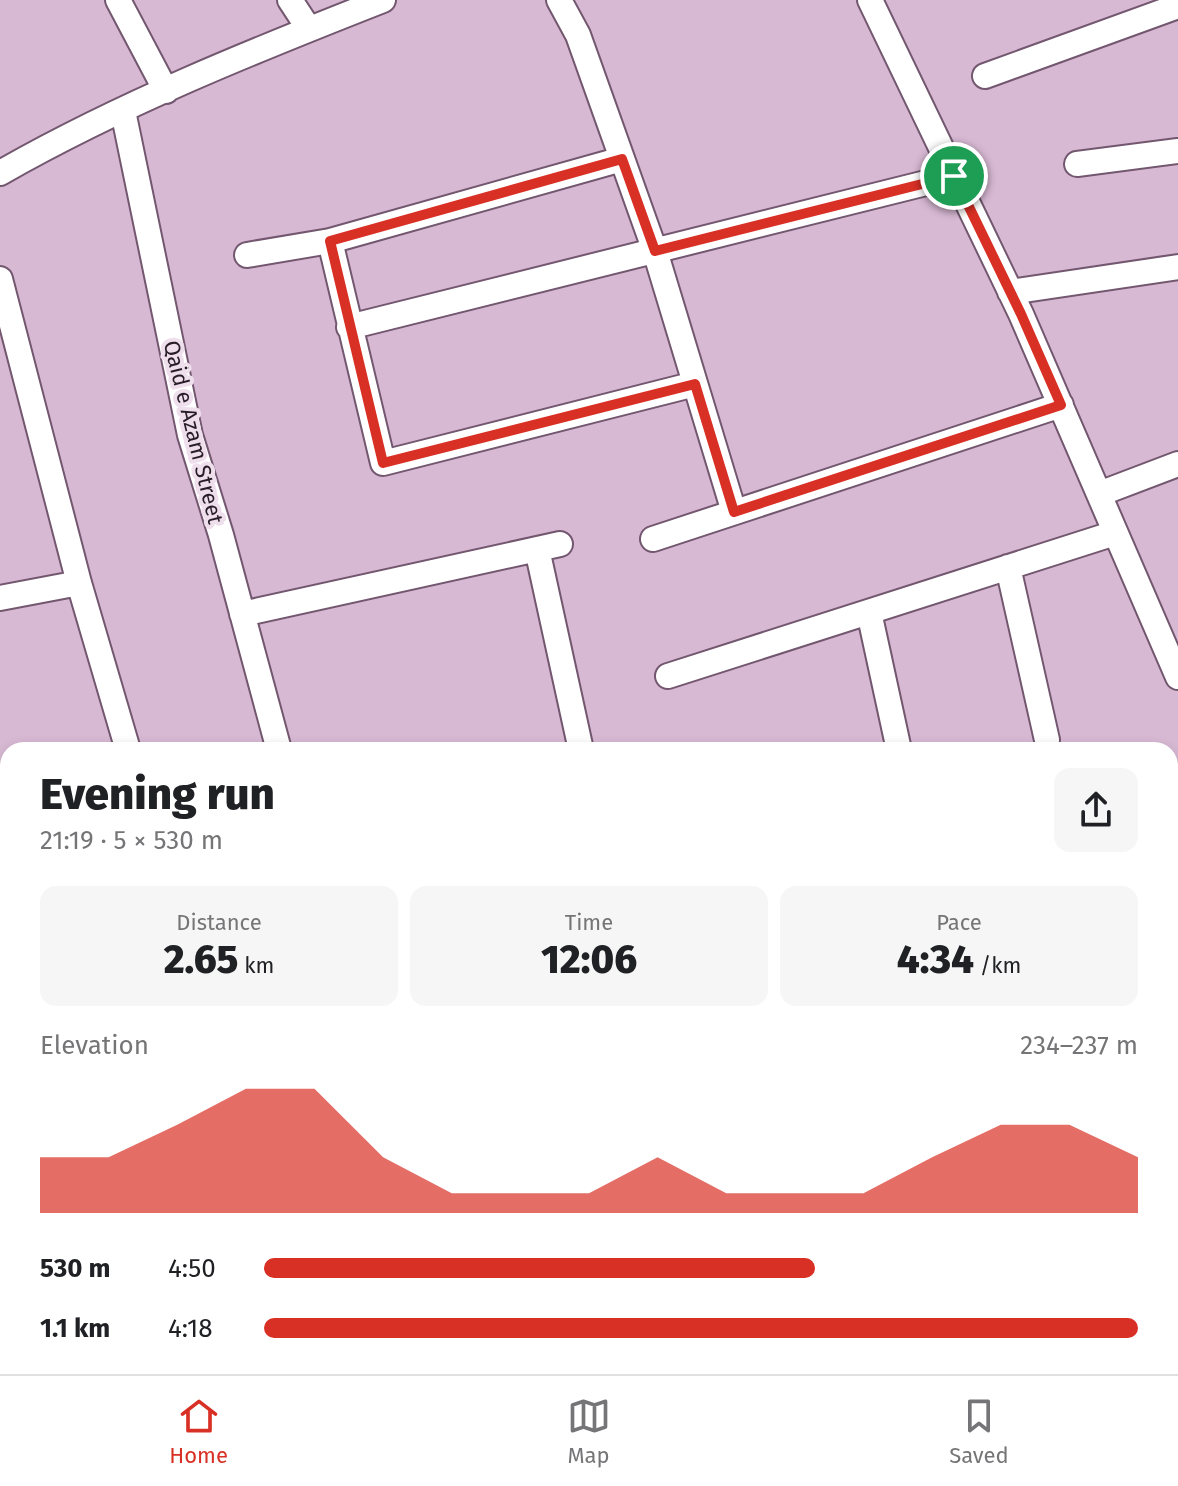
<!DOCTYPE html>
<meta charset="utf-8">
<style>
:root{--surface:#fff;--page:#f6f6f6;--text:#202124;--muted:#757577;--line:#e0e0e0;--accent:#d93025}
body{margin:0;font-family:"Fira Sans",sans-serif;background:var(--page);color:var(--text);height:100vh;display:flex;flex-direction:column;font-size:30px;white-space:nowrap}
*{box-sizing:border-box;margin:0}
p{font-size:26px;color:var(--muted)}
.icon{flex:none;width:44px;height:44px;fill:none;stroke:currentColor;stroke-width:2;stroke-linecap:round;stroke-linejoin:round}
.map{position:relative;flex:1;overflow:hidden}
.panel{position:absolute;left:0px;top:742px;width:1178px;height:632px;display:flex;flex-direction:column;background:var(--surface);border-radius:24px 24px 0 0;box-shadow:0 4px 12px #0003}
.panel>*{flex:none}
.pin{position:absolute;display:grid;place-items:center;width:68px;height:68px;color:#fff;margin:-34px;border:4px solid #fff;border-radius:50%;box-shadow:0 2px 8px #0007}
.round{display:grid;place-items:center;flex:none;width:84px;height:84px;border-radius:16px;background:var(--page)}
.summary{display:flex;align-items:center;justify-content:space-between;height:136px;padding:0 40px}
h1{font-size:44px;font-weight:800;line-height:60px}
.figures{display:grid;grid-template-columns:repeat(3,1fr);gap:12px;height:136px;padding:8px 40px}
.figures div{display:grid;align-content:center;border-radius:16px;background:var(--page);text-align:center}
.figures b{font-size:40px;font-weight:800}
.figures small{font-size:22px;font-weight:400}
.figures p{font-size:22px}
.chart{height:224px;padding:16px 40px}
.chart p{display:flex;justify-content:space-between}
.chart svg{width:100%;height:144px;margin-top:8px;fill:var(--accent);opacity:.7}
ul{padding:0 40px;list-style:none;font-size:26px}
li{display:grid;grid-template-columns:128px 96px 1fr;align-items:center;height:60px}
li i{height:20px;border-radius:10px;background:var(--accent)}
.tabs{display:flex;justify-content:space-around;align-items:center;height:112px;border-top:2px solid var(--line);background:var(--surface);font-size:22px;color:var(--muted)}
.tabs a{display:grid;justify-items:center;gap:4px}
.tabs .selected{color:var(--accent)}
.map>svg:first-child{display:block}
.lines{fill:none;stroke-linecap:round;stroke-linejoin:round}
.street-casing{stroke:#72576f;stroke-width:28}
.street{stroke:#fff;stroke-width:24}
.route-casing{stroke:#fff;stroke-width:16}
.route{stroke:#d93025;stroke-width:10}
.labels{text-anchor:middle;stroke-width:8;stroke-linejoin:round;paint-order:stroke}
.street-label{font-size:22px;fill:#281d27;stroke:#efdfed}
</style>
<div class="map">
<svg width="1178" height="1374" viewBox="0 0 1178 1374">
<rect width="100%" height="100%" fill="#d8b9d4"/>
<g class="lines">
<!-- street casing -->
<g class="street-casing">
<path id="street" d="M118 0 166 91
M290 0 309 29
M559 0 578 35 655 251 734 512
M870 0 1021 314 1178 677
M985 76 1178 6
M123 111 190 435 221 535 279 750
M1077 164 1178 151
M0 173C121 104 253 51 383 0
M330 241 383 463 695 384
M247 255 330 241 622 159
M0 279 79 583 128 750
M1010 292 1178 267
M349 327 954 176
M1099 494 1178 464
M653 539 1061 405
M537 549 581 750
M1008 567 1047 740
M0 598 79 583
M869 612 899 750
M242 614 560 544
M668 676 1115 533
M1170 812 1178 811
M0 837 8 835
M0 952 8 950
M1170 955 1178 953
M0 1074 8 1072
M1170 1099 1178 1097
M1170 1219 1178 1217
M0 1245 8 1240
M1170 1344 1178 1342
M309 1366 311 1374
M460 1366 462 1374
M584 1366 587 1374
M701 1366 703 1374
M815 1366 816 1374
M934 1366 936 1374
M13 1374 27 1366
M1043 1374 1077 1366"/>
</g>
<!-- street -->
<use href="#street" class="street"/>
</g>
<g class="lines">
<!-- route casing -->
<g class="route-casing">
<path id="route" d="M622 159 655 251 954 176 1021 314 1061 405 734 512 695 384 383 463 330 241Z"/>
</g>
<!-- route -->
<use href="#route" class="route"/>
</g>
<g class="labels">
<!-- street labels -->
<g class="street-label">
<text transform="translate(194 432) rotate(76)" y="8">Qaid e Azam Street</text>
</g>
</g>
</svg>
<div class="pin" style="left:954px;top:176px;background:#1e9e55"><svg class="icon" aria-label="arrive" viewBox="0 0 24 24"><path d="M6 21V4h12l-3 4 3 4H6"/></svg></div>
<section class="panel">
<div class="summary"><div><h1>Evening run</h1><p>21:19 · 5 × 530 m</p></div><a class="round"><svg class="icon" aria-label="share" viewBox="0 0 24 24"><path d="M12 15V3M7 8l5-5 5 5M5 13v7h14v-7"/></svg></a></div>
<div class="figures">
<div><p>Distance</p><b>2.65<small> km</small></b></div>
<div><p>Time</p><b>12:06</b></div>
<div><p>Pace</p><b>4:34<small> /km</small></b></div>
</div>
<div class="chart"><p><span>Elevation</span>234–237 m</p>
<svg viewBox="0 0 160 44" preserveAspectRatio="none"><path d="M0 44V27L10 27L20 17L30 6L40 6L50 27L60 38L70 38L80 38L90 27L100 38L110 38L120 38L130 27L140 17L150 17L160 27V44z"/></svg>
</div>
<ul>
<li><b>530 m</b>4:50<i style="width:63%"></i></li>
<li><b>1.1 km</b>4:18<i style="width:100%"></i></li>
</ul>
</section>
</div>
<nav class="tabs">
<a class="selected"><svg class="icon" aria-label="home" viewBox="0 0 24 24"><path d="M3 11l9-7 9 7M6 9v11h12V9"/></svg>Home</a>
<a><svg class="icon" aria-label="map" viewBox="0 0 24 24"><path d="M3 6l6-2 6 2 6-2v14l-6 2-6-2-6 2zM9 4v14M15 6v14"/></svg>Map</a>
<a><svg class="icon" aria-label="saved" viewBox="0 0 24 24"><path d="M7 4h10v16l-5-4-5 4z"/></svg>Saved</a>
</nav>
